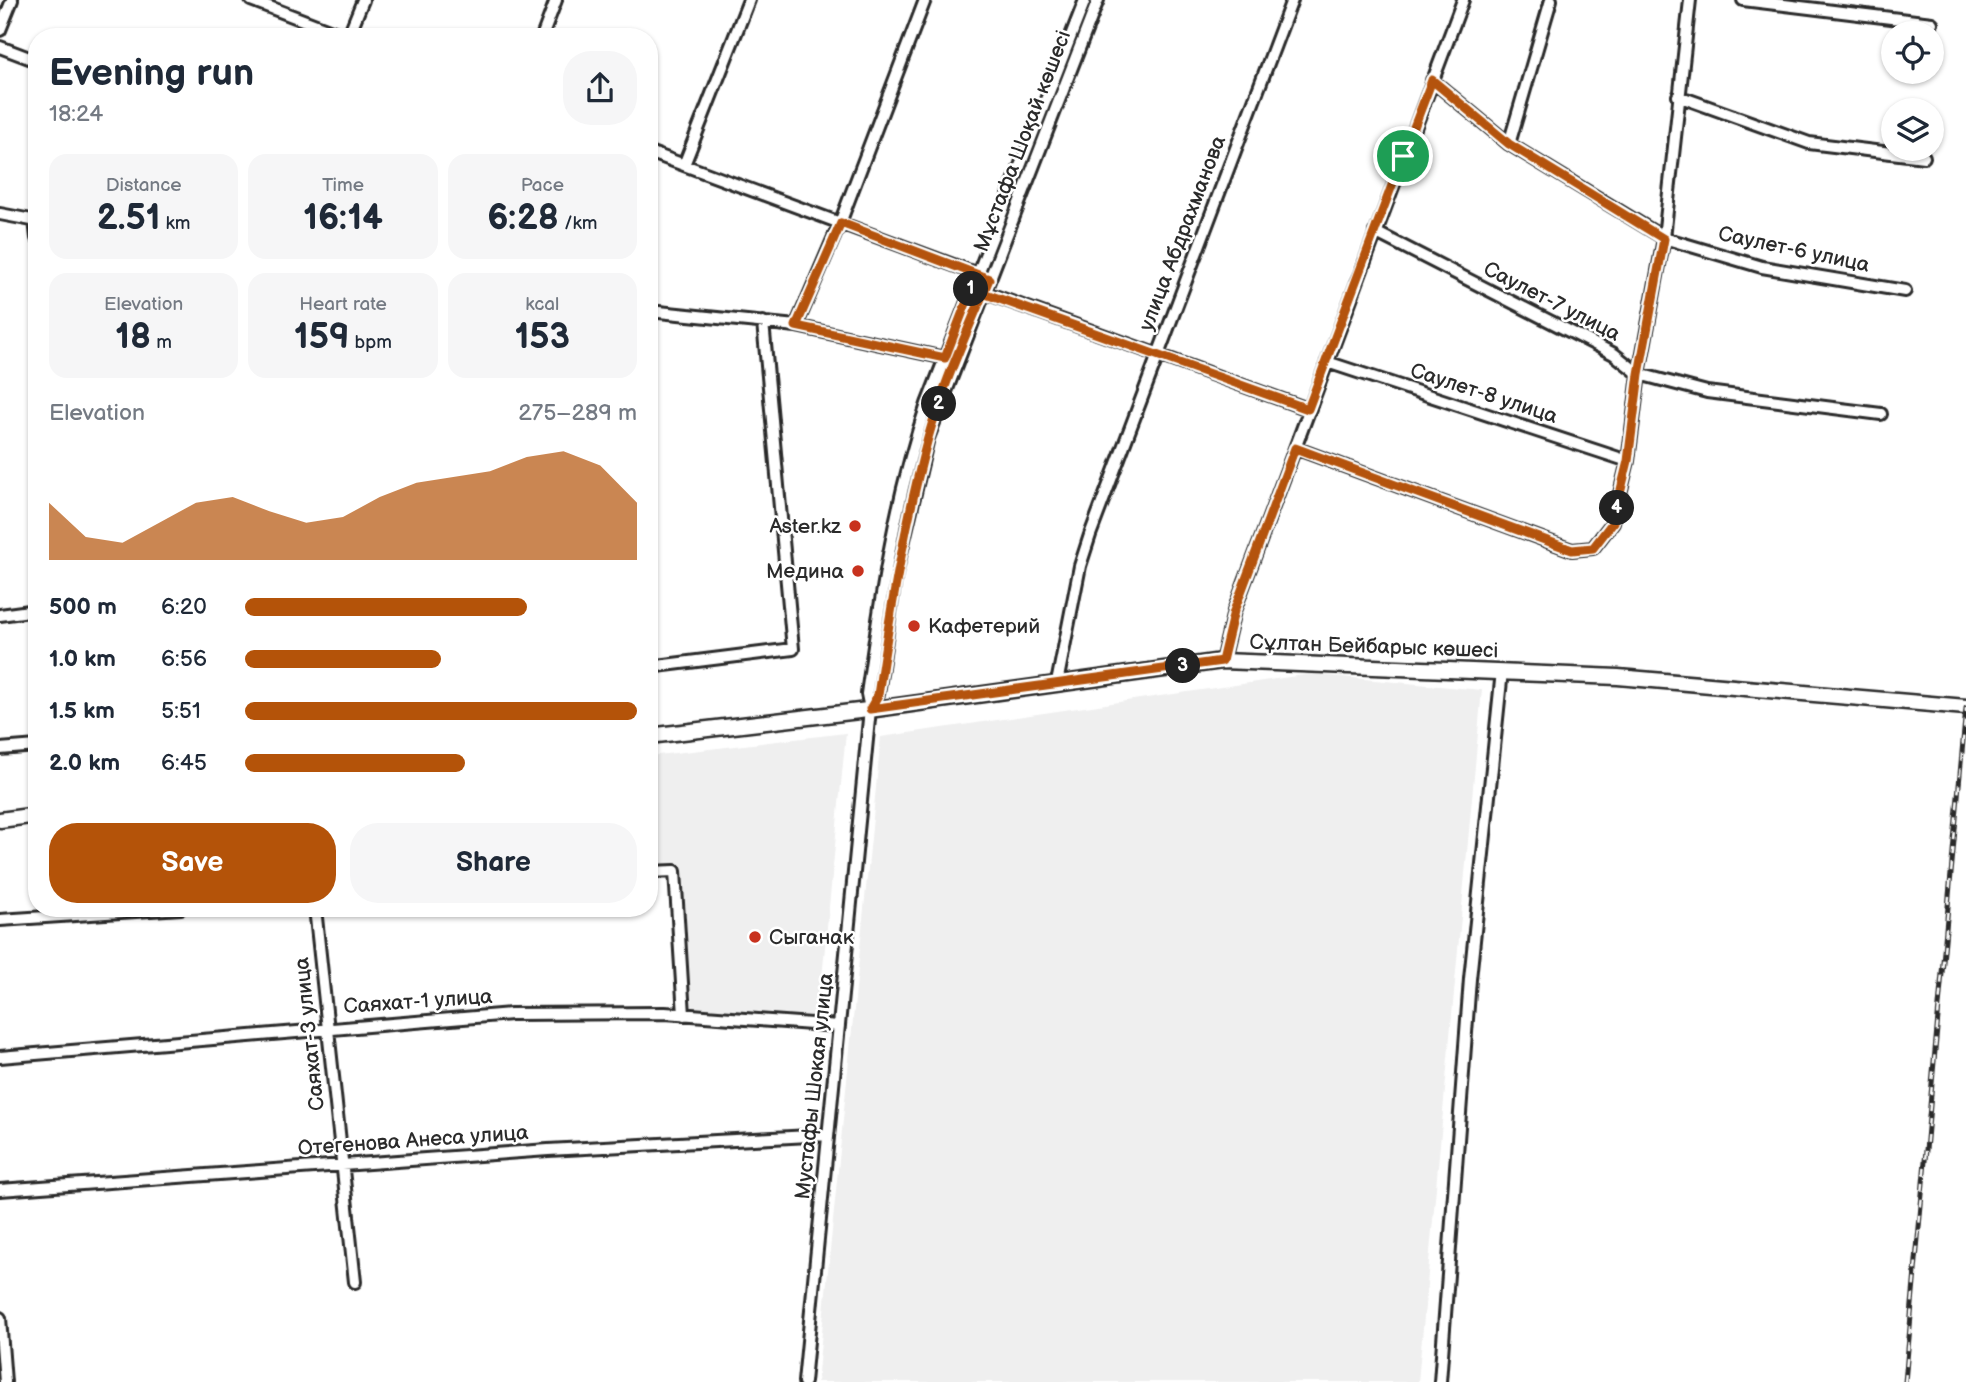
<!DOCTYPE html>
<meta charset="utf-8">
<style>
:root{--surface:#fff;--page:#f6f6f7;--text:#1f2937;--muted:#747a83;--accent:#b45309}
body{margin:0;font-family:"Balsamiq Sans",sans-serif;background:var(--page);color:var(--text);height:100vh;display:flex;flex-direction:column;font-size:26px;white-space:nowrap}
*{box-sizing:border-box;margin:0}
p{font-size:23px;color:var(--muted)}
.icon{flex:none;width:38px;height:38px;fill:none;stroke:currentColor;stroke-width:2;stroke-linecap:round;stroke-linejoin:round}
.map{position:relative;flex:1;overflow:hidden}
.drawer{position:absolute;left:28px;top:28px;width:630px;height:889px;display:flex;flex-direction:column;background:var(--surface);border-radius:28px;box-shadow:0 2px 5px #0004}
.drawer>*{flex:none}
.tools{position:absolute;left:1881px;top:21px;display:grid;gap:14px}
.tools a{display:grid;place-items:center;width:63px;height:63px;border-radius:50%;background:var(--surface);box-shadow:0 2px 5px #0004;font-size:35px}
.pin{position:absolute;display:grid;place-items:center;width:60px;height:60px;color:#fff;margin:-30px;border:4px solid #fff;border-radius:50%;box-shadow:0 2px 7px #0007}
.km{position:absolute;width:35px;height:35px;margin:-18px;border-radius:50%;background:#222;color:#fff;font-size:19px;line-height:35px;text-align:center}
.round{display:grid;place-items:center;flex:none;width:74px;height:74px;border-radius:28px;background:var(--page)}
.overview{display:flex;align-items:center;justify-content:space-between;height:119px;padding:0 21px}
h1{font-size:38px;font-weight:700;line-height:52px}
.figures{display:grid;grid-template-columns:repeat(3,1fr);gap:10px;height:119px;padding:7px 21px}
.figures div{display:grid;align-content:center;border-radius:18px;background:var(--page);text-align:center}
.figures b{font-size:35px;font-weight:700}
.figures small{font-size:19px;font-weight:400}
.figures p{font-size:19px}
.chart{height:196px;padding:14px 21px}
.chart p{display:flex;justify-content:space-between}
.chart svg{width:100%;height:126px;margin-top:7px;fill:var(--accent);opacity:.7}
.button{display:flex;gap:14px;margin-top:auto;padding:14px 21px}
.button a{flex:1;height:80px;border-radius:28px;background:var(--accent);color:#fff;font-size:28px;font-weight:700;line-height:80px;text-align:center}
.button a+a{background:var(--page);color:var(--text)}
ul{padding:0 21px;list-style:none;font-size:23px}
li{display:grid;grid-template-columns:112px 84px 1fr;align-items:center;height:52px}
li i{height:18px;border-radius:9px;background:var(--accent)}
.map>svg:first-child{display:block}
.built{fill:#efefef}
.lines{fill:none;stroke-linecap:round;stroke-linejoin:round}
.minor-casing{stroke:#2b2b2b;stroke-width:16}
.major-casing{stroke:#2b2b2b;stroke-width:19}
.minor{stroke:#fff;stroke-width:10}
.major{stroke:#fff;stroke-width:14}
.rail-casing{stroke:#2b2b2b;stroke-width:5}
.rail{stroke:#fff;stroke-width:2.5;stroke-dasharray:8;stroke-linecap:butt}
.route-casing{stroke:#fff;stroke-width:14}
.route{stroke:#b45309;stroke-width:9}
.poi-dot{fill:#c8321e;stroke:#fff;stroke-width:2.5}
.labels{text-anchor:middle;stroke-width:5;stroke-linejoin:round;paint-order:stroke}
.street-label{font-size:21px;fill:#2b2b2b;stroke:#fff}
.poi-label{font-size:21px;fill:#2b2b2b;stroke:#fff;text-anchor:end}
</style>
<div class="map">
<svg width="1966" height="1382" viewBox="0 0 1966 1382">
<rect width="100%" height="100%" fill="#fff"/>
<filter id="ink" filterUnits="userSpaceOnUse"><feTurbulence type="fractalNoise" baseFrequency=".0143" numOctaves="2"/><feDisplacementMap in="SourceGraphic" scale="14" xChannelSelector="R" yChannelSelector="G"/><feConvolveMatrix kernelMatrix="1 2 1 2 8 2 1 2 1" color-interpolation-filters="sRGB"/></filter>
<g filter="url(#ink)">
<!-- built -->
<path class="built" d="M1310 674 1482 690 1418 1382H817L881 737Z
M846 733 818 1019 687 1009 679 866 649 865V756Z"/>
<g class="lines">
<!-- minor casing -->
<g class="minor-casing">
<path id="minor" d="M251 0 347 37
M1743 0 1932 23
M0 30 12 0
M348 37 363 0
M542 37 556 0
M0 47 37 61
M1432 80 1509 144 1664 238 1762 267 1905 291
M1678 96 1809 143 1924 157
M1509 144 1551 0
M649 152 983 276
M684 165 749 0
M0 214 37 221
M35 220 37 238
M1375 232 1614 354 1639 374 1707 392 1881 414
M978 290 1308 409
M649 311 796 326 945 358
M796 326 840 223 925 0
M1327 362 1628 461
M1295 448 1572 550 1593 548 1613 522 1628 461 1639 374 1664 238 1690 0
M0 615 37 610
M1222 661 1234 611 1463 0
M649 667 793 649 763 322
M1057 683 1080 566 1090 535 1292 0
M870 709 878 694 895 578 928 438 1098 0
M0 749 37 746
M649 872 675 871 684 1015
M315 908 355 1282
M0 920 181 908
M0 1057 511 1014 665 1013 839 1026
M0 1190 548 1150 828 1135
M0 1318 5 1382
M804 1382 870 709 867 694C881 596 895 498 927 404L1085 0
M1440 1382 1470 979 1502 671"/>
</g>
<!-- major casing -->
<g class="major-casing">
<path id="major" d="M649 736 876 709 1222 661 1618 677 1966 707
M0 820 37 815"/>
</g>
<!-- minor -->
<use href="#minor" class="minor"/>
<!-- major -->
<use href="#major" class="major"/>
<!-- rail casing -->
<g class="rail-casing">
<path id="rail" d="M1905 1382 1966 708"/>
</g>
<!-- rail -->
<use href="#rail" class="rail"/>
</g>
</g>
<g class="lines" filter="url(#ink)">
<!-- route casing -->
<g class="route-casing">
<path id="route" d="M1403 156 1308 409 983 293 972 288 945 358 796 326 841 223 989 279C968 331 943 384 928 438 905 522 891 608 878 695L870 709 1222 661 1234 611 1295 448 1572 550 1593 548 1613 522 1628 461 1639 374 1664 239 1509 144 1432 80 1403 156"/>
</g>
<!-- route -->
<use href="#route" class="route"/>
</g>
<!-- markers -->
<g class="poi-dot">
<circle cx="855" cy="526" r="7"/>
<circle cx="858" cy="571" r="7"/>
<circle cx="914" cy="626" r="7"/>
<circle cx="755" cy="937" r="7"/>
</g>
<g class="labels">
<!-- street labels -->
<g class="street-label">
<text transform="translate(1022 141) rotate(-69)" y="7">Мұстафа Шоқай көшесі</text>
<text transform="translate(1182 233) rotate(-69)" y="7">улица Абдрахманова</text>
<text transform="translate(1794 249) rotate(12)" y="7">Саулет-6 улица</text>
<text transform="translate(1552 301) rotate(27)" y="7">Саулет-7 улица</text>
<text transform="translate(1484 393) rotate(18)" y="7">Саулет-8 улица</text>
<text transform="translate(1374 646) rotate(2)" y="7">Сұлтан Бейбарыс көшесі</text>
<text transform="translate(418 1001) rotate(-4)" y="7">Саяхат-1 улица</text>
<text transform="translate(309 1034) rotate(-96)" y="7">Саяхат-3 улица</text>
<text transform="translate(814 1086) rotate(-84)" y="7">Мустафы Шокая улица</text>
<text transform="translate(413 1140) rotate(-4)" y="7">Отегенова Анеса улица</text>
</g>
<!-- poi labels -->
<g class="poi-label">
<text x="841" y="533">Aster.kz</text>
<text x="844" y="578">Медина</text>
<text x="928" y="633" text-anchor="start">Кафетерий</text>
<text x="769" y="944" text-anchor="start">Сыганак</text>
</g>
</g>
</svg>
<div class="tools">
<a><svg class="icon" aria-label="locate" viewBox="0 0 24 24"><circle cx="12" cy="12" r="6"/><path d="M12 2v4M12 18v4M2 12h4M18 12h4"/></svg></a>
<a><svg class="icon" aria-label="layers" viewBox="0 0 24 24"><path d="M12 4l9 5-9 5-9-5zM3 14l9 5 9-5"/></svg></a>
</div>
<div class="pin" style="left:1403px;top:156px;background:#1e9e55"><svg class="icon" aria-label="arrive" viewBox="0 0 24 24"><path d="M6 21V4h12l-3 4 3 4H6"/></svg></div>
<b class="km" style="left:971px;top:289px">1</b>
<b class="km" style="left:939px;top:404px">2</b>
<b class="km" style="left:1183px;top:666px">3</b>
<b class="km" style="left:1617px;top:508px">4</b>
<section class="drawer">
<div class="overview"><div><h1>Evening run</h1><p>18:24</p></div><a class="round"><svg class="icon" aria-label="share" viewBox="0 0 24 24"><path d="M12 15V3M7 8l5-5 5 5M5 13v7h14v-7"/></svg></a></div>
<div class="figures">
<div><p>Distance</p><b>2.51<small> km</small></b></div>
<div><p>Time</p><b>16:14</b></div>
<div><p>Pace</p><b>6:28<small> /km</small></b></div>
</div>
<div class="figures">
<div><p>Elevation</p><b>18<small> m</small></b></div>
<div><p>Heart rate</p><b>159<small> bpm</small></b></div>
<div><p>kcal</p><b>153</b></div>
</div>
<div class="chart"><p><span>Elevation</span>275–289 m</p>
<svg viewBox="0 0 160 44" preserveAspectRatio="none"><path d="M0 44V24L10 36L20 38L30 31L40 24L50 22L60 27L70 31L80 29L90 22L100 17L110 15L120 13L130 8L140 6L150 11L160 24V44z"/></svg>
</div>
<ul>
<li><b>500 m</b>6:20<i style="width:72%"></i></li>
<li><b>1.0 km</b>6:56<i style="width:50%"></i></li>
<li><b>1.5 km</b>5:51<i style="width:100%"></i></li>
<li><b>2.0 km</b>6:45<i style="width:56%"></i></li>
</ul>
<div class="button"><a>Save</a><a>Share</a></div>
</section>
</div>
